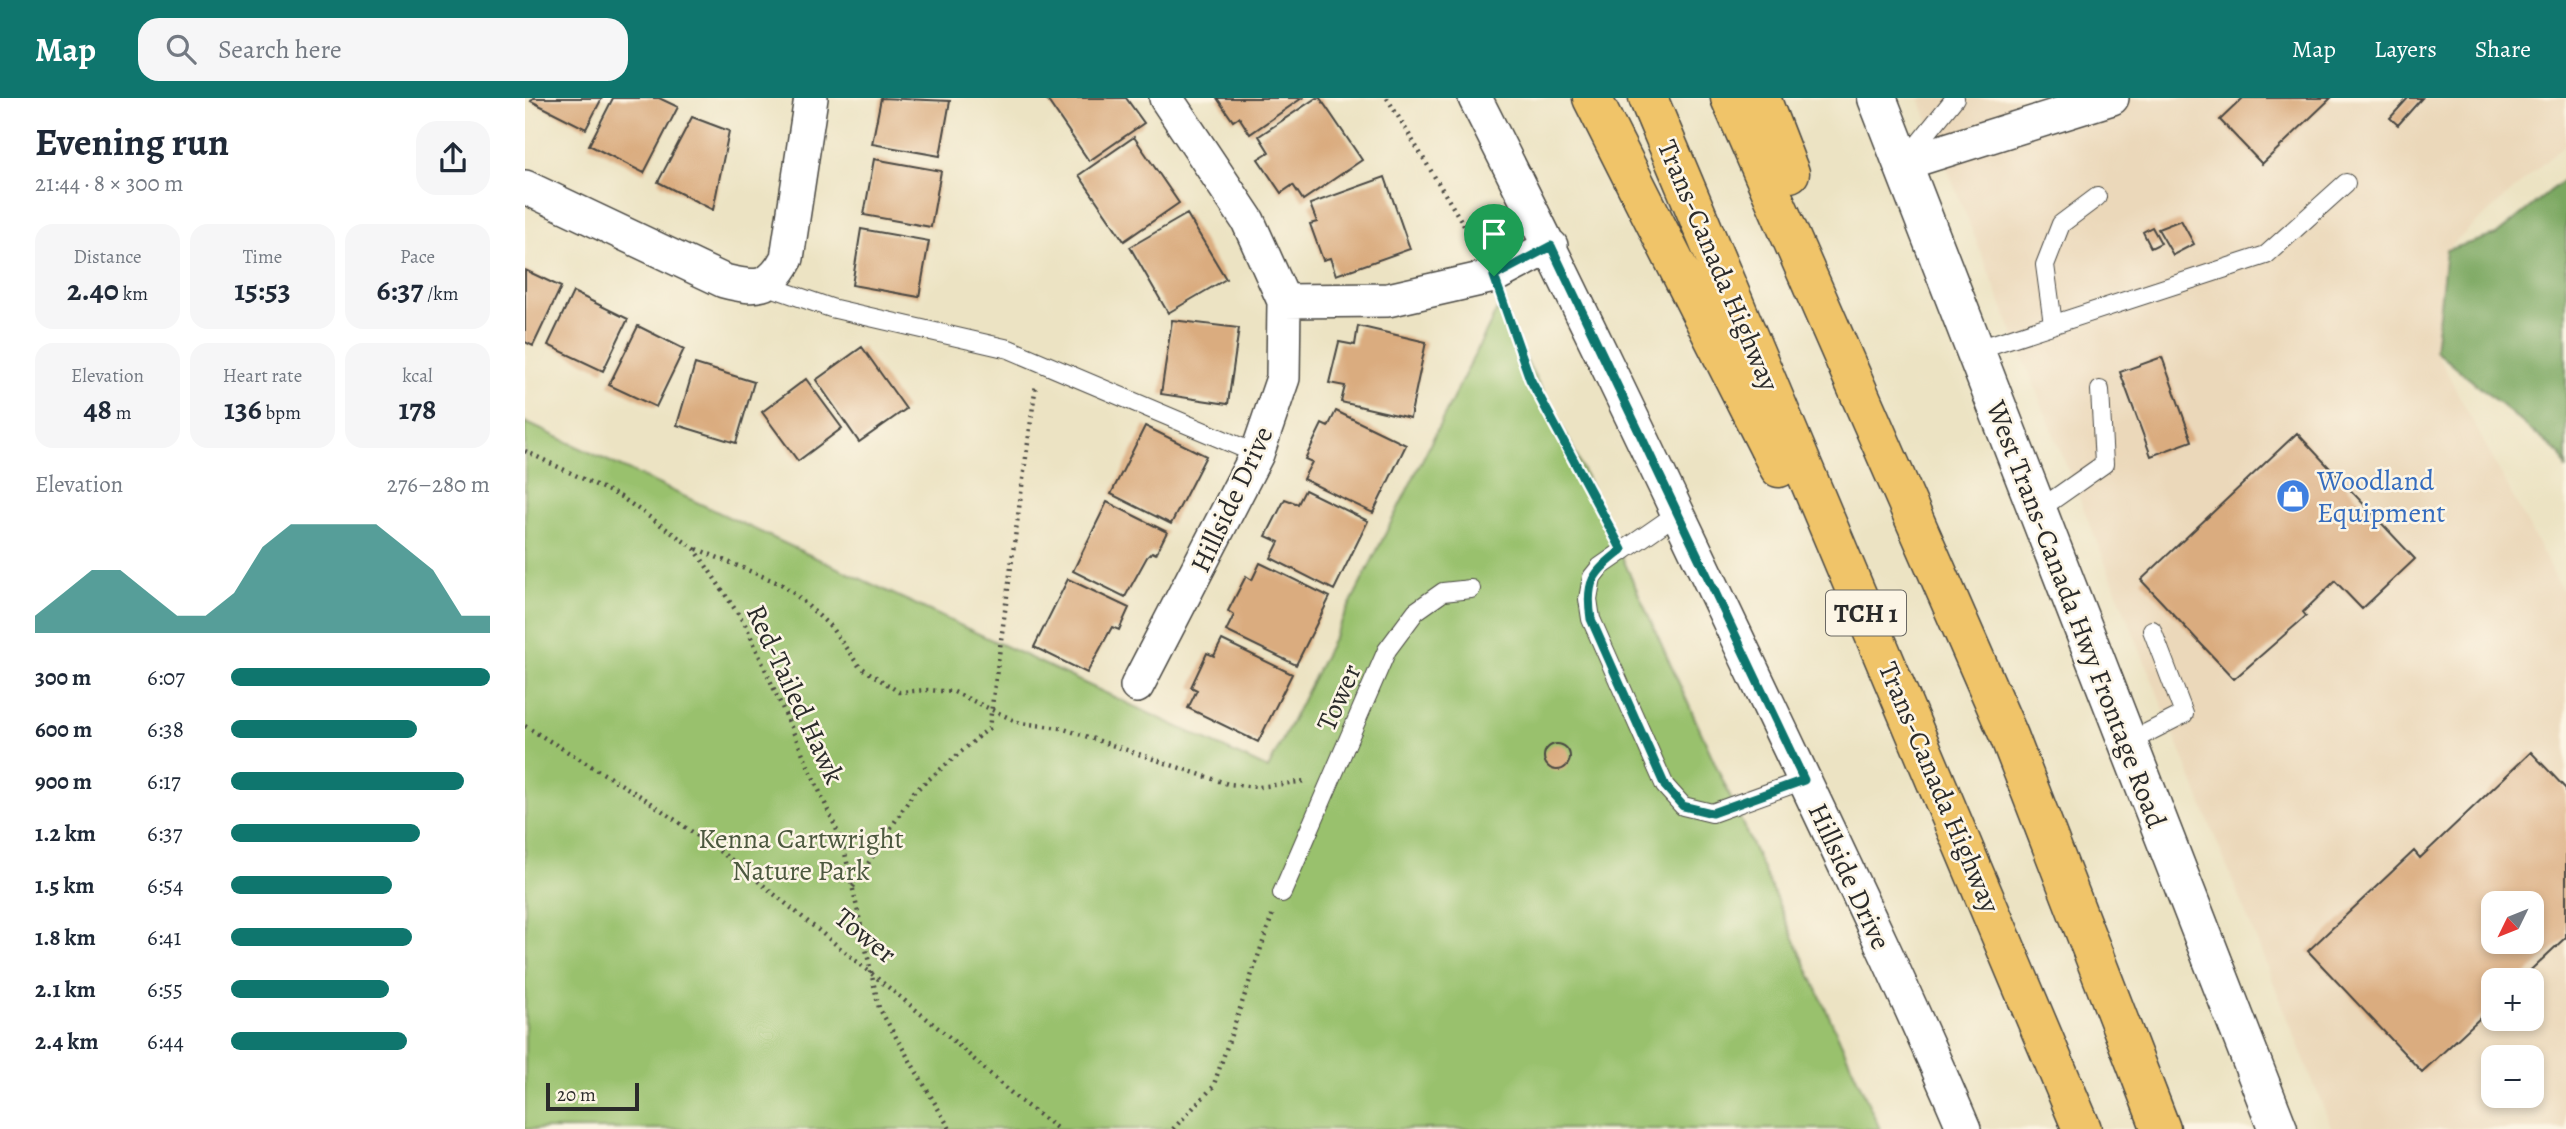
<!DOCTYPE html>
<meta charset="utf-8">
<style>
:root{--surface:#fff;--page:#f6f6f7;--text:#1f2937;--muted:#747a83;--accent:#0f766e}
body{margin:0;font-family:Alegreya,serif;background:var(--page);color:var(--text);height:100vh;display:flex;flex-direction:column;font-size:26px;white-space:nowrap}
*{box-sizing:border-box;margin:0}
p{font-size:23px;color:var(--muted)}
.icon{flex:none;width:38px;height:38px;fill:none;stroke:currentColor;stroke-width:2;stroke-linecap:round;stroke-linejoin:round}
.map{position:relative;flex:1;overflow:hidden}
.drawer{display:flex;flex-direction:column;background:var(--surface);width:525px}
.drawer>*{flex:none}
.needle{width:46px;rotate:227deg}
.fabs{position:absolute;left:1956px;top:793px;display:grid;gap:14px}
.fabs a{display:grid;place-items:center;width:63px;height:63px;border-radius:14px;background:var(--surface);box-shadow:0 4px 10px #0003;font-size:35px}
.scale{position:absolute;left:21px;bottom:18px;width:93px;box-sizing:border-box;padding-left:7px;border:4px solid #2b2b2b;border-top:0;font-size:19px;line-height:24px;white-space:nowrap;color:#2b2b2b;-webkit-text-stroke:5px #fcf5e5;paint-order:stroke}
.pin{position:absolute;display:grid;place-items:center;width:60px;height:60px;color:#fff;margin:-72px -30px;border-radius:50% 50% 50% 0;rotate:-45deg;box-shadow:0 0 7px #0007}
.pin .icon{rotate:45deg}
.round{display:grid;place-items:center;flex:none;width:74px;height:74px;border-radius:21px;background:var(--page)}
.headline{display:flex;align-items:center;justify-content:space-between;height:119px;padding:0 35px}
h1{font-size:38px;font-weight:600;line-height:52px}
.metrics{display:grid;grid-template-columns:repeat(3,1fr);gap:10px;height:119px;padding:7px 35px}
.metrics div{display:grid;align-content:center;border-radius:18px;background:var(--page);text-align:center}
.metrics b{font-size:30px;font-weight:600}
.metrics small{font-size:19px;font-weight:400}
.metrics p{font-size:19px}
.chart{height:196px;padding:14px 35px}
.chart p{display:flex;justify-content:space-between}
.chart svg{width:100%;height:126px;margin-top:7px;fill:var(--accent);opacity:.7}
ul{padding:0 35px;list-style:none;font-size:23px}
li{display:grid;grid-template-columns:112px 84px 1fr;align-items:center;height:52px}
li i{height:18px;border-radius:9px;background:var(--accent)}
header{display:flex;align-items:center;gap:42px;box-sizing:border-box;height:98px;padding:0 35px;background:var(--accent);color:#fff}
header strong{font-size:33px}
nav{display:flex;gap:38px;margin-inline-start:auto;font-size:24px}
.search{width:490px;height:63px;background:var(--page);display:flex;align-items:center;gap:18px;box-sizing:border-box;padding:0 24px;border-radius:21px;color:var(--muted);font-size:26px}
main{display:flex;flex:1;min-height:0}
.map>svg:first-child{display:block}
.built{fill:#ebd8ba;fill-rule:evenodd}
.green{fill:#99c16d;stroke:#62764c;stroke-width:2}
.forest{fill:#7aa760;stroke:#526946;stroke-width:2}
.building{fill:#daac7f;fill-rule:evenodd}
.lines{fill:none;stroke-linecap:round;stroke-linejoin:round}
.service-casing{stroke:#484742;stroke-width:20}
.minor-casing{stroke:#484742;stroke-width:36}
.tertiary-casing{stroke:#484742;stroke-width:41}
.motorway-casing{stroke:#484742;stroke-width:41}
.path{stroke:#484742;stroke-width:4.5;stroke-dasharray:2 5;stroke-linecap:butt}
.service{stroke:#fff;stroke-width:18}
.minor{stroke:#fff;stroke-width:33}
.tertiary{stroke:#fff;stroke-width:38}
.motorway{stroke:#f0c469;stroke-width:38}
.route-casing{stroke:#fff;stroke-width:14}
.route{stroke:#0f766e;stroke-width:9}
.labels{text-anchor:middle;stroke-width:5;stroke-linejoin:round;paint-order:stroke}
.shield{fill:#fcf5e5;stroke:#6a6863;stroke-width:2}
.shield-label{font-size:26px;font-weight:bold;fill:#2b2b2b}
.street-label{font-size:28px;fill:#2b2b2b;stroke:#fcf5e5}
.shop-label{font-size:28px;fill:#366cbe;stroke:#fcf5e5;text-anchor:start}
.park-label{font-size:28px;fill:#4c583f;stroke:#fcf5e5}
</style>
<header>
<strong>Map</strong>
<div class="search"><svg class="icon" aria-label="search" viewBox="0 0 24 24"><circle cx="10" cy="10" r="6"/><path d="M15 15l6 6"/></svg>Search here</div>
<nav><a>Map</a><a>Layers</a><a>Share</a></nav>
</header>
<main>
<section class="drawer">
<div class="headline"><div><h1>Evening run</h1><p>21:44 · 8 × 300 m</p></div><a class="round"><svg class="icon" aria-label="share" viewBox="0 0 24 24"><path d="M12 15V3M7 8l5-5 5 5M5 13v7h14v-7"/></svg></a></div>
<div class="metrics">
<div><p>Distance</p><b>2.40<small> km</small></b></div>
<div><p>Time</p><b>15:53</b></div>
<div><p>Pace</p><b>6:37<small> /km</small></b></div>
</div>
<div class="metrics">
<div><p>Elevation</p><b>48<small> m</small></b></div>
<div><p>Heart rate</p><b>136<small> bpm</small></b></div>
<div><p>kcal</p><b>178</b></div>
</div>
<div class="chart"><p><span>Elevation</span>276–280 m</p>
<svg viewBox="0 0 160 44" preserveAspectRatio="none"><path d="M0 44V38L10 30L20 22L30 22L40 30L50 38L60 38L70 30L80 14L90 6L100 6L110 6L120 6L130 14L140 22L150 38L160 38V44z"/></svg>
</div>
<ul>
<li><b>300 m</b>6:07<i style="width:100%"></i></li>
<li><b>600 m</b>6:38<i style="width:72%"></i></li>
<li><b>900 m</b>6:17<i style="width:90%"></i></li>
<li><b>1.2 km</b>6:37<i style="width:73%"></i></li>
<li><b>1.5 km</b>6:54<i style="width:62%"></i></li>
<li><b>1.8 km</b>6:41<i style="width:70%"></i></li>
<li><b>2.1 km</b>6:55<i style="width:61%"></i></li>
<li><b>2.4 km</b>6:44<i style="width:68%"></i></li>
</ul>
</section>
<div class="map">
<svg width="2041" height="1031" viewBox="0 0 2041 1031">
<rect width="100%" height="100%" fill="#fcf5e5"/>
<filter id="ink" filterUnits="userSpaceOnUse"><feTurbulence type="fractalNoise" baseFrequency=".0143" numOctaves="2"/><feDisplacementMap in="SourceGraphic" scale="14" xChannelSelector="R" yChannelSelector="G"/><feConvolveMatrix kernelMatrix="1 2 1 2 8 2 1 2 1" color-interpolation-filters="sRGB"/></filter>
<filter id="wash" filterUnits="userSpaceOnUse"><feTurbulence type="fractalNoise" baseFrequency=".00686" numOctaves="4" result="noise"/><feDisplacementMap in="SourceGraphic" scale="28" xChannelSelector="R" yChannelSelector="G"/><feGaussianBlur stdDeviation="1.57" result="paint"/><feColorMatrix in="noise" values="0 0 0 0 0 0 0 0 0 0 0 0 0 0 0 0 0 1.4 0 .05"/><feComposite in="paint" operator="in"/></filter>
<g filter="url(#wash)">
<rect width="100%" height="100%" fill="#ece3c3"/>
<!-- built -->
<path class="built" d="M1394 0H2041V45L1921 152 1910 252 2041 499V1031H1807ZM1969 805H2007V844H1969ZM1969 882H2007V920H1969ZM1969 959H2007V998H1969Z"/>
<!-- green -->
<path class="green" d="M973 210 1047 348 1355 1031H0V324L743 671Z"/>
<!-- forest -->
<path class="forest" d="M2041 80V372L2036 357 1910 252 1921 152 1971 137Z"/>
<g id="blocks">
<!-- building -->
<path class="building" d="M8 0H77L61 31 6 3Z
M88 0H134L153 9 119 75 64 47Z
M356 0 425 3 415 58 347 46Z
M521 0H601L619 25 564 63Z
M692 0H777L725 36 714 19 708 23Z
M791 0H795L837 62 778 102 768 87 756 95 733 61 744 54 734 38Z
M1718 0H1806L1737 66 1695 22Z
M1883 0H1897L1873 27 1865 20Z
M167 19 204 33 188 112 133 84Z
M609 39 654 105 599 143 554 77Z
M349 61 416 73 406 129 339 117Z
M860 79 885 151 811 177 805 160 798 162 785 126 792 124 785 106Z
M662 116 701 181 643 215 605 149Z
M1656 122 1669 146 1648 157 1633 131Z
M1627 129 1636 145 1626 150 1618 134Z
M336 131 404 143 394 199 327 187Z
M0 172 36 189 8 248 0 244Z
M48 194 103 221 78 273 23 247Z
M647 222 714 230 703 306 636 296Z
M113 228 159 251 131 309 84 287Z
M833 228 901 244 885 320 816 304 820 288 804 285 814 244 830 247Z
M337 249 381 311 334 344 291 282Z
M1637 259 1667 343 1626 358 1595 274Z
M170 266 229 284 211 345 152 327Z
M281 281 317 330 273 363 237 314Z
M811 313 881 347 848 415 778 381 787 364 780 361 797 326 803 329Z
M620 328 681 358 646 426 586 396Z
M1772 335 1890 461 1837 511 1810 483 1778 514 1781 518 1709 581 1616 482Z
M780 392 843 423 809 492 746 460 754 444 741 438 760 401 773 406Z
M582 404 642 434 631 456 627 454 622 459 600 499 548 473Z
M735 465 805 499 771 567 701 533 709 517 703 513 721 478 727 482Z
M543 481 604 510 594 532 587 529 562 575 509 549Z
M697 542 767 576 733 644 663 610 672 592 666 589 682 555 689 558Z
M1019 659a13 13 0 1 1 26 0a13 13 0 1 1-26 0Z
M2006 654 2041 691V839L1995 882H1969V907L1897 974 1783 853 1889 753 1895 760ZM1969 805H2007V844H1969Z"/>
</g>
</g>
<g filter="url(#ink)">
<use href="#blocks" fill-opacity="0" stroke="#484742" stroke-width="2"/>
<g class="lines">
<!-- service casing -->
<g class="service-casing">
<path id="service" d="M1382 60 1430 0
M240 187 306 210 484 251 732 356
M1528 226 1520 167 1536 126 1572 99
M1450 252 1741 157 1821 85
M1512 413 1579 366 1575 292
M1153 415 1075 469 1067 479 1063 501 1066 521 1140 688 1158 708 1187 715 1279 682
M1602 645 1659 616 1627 532
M757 795 862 552 891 513 918 494 946 491"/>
</g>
<!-- minor casing -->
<g class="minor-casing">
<path id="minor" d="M950 0C1047 191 1138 384 1230 578 1301 728 1374 878 1439 1031
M1377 66 1587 0
M0 89 199 183C231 191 245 192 262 160L286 0
M759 203 863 202 969 178 1026 148
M612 588 732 356 758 280 759 203 723 123 641 0"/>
</g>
<!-- tertiary casing -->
<g class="tertiary-casing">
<path id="tertiary" d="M1352 0 1753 1031"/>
</g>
<!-- motorway casing -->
<g class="motorway-casing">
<path id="motorway" d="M1067 0 1254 370
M1123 0 1557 1031
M1205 0 1484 638 1636 1031
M1236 0 1265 75"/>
</g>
<!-- path -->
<path class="path" d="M862 0 952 149
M979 208 1005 280 1086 433
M0 353 96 399 170 451 221 528 318 746 354 910 425 1031
M172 451 256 486 271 497 305 528 334 568 374 594 403 592 429 594 495 625 536 630 703 686 734 689 781 683
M0 628 122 702 211 765 423 938 494 1002 533 1031
M328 789 389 694 464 630 511 286
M648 1031 688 989 748 815"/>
<!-- service -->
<use href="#service" class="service"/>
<!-- minor -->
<use href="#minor" class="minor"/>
<!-- tertiary -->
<use href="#tertiary" class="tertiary"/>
<!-- motorway -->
<use href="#motorway" class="motorway"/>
</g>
</g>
<g class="lines" filter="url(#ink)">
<!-- route casing -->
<g class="route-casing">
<path id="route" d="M1026 148 1279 682 1187 715 1158 708 1140 688 1066 521C1060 483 1068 475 1097 452L1005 281 969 178Z"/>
</g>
<!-- route -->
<use href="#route" class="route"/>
</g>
<!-- icons -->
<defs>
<g id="shop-disc" transform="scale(1.75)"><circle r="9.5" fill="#3f7fe0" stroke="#fcf5e5"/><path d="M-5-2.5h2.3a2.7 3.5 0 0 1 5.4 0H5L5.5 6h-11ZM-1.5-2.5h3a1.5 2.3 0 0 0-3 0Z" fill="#fff"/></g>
</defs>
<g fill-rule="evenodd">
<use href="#shop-disc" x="1768" y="398"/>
</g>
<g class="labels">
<!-- shield labels -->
<rect class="shield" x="1301" y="492.5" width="80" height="45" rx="5"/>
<g class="shield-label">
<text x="1341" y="524">TCH 1</text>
</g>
<!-- street labels -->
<g class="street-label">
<text transform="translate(1194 167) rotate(67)" y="10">Trans-Canada Highway</text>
<text transform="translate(706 401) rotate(-65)" y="10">Hillside Drive</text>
<text transform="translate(1552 516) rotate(69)" y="10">West Trans-Canada Hwy Frontage Road</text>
<text transform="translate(271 596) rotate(65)" y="10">Red-Tailed Hawk</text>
<text transform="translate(813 599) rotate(-66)" y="10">Tower</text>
<text transform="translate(1415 689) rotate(67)" y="10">Trans-Canada Highway</text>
<text transform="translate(1325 778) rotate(65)" y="10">Hillside Drive</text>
<text transform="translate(341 837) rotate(39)" y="10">Tower</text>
</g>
<!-- shop labels -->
<g class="shop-label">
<text x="1792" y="392">Woodland<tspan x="1792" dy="32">Equipment</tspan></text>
</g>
<!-- park labels -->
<g class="park-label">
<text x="276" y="750">Kenna Cartwright<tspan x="276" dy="32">Nature Park</tspan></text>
</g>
</g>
</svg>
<div class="fabs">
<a><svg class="needle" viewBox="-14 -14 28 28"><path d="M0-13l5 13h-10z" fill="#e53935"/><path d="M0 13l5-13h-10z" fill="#747a83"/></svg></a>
<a>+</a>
<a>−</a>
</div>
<div class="scale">20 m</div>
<div class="pin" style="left:969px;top:178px;background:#1e9e55"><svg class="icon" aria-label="arrive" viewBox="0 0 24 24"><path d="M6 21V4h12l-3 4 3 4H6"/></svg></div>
</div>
</main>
